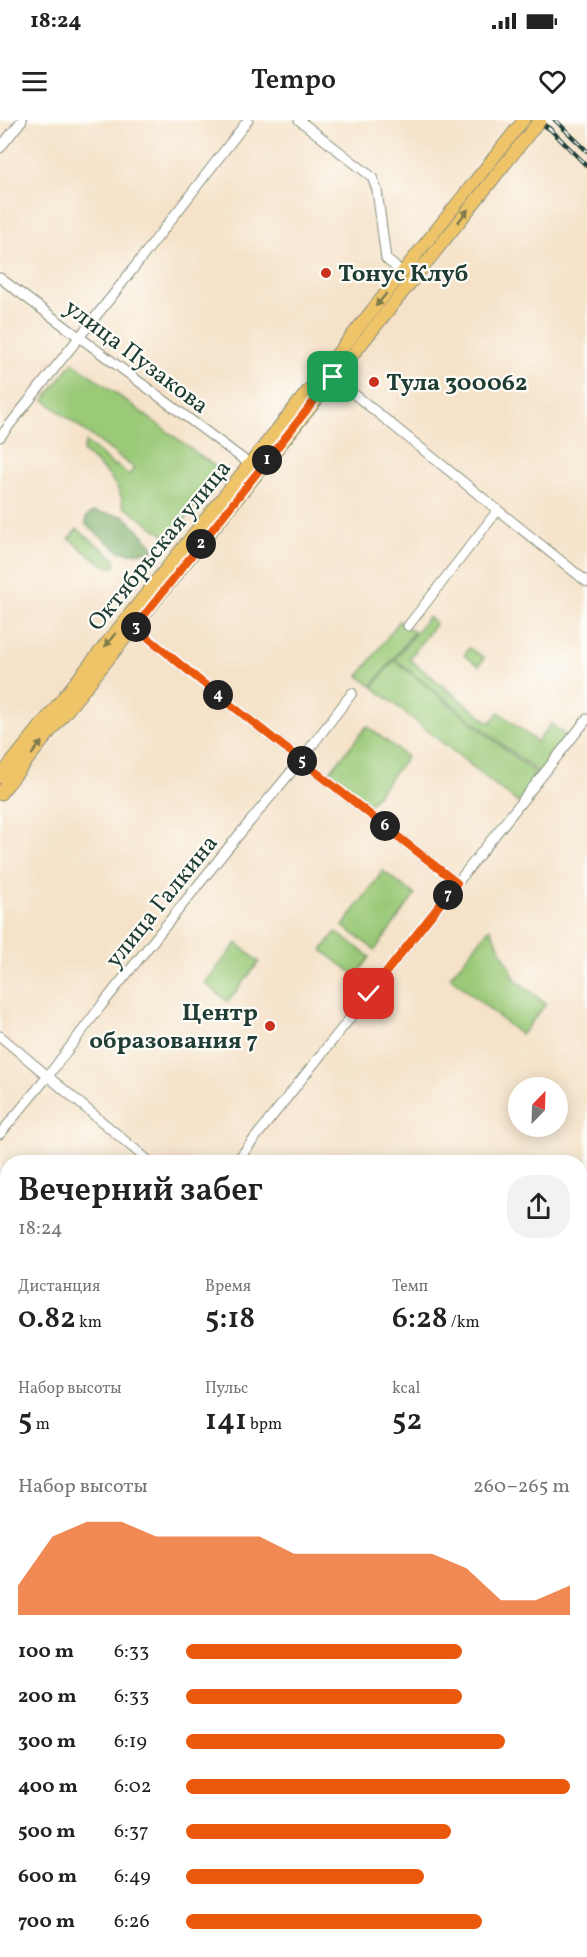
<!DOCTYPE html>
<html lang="ru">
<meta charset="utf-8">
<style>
:root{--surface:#fff;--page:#f2f2f2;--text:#222;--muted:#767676;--accent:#ea580c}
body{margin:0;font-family:Vollkorn,serif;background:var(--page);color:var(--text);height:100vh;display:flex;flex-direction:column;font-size:22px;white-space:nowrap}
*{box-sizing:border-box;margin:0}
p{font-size:20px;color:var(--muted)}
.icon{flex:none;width:33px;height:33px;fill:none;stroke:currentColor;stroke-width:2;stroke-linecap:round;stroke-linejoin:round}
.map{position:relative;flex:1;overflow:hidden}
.drawer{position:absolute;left:0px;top:1035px;width:588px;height:802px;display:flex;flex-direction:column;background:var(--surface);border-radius:24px 24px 0 0;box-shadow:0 3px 15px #0003}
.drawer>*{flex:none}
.needle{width:39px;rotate:23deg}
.fabs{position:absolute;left:508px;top:957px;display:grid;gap:12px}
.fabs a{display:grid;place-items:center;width:60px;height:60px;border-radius:50%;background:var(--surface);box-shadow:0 3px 15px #0003;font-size:30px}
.pin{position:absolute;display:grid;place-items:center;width:51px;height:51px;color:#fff;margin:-26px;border-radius:12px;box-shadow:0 3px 9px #0006}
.km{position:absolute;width:30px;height:30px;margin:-15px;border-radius:50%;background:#222;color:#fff;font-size:16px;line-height:30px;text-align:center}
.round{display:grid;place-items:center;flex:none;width:63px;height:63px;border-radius:24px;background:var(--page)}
.head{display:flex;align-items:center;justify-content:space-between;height:102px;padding:0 18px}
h1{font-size:33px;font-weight:600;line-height:45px}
.figures{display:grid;grid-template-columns:repeat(3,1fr);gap:9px;height:102px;padding:6px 18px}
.figures div{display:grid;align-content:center}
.figures b{font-size:30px;font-weight:600}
.figures small{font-size:16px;font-weight:400}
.figures p{font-size:16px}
.chart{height:168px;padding:12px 18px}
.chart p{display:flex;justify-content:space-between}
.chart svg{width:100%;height:108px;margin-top:6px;fill:var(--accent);opacity:.7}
ul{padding:0 18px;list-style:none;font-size:20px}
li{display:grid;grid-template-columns:96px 72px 1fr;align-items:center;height:45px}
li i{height:15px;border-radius:8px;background:var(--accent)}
.status{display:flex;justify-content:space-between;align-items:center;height:42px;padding:0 30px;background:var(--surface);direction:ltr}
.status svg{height:16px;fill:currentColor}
header{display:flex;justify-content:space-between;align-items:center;height:78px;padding:0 18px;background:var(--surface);font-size:27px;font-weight:600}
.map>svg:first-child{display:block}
.green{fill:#9ac977;stroke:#5c8356;stroke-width:1.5}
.forest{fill:#7bad68;stroke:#4d754e;stroke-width:1.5}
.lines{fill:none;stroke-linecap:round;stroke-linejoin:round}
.river{stroke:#5ca9d5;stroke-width:14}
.minor-casing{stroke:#8a907e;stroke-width:11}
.major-casing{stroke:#8a907e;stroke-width:14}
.minor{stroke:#fff;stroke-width:9}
.major{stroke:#efc469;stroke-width:12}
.rail-casing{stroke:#1f3d34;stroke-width:4.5}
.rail{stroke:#fdfcf7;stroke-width:2;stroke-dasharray:7;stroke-linecap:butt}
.major-bridge-casing{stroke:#8a907e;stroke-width:14;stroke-linecap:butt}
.major-bridge{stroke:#efc469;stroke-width:12}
.oneway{fill:#7d7a4c}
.route-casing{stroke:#fff;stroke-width:12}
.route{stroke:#ea580c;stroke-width:8}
.poi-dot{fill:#c8321e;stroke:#fdfcf7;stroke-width:2}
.labels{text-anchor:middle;stroke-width:4.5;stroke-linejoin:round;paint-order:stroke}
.poi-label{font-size:24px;font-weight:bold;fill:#1f3d34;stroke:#fdfcf7;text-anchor:start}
.street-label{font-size:24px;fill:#1f3d34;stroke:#fdfcf7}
</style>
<div class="status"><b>18:24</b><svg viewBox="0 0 49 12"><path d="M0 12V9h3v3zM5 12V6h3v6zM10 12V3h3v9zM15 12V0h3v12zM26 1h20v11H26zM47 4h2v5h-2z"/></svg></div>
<header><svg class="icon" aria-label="menu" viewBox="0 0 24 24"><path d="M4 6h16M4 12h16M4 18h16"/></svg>Tempo<svg class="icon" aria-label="heart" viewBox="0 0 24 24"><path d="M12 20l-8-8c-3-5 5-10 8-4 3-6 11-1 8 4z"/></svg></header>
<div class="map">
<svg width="587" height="1837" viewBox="0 0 587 1837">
<rect width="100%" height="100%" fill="#fdfcf7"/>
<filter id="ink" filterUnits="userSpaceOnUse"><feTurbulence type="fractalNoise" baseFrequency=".0167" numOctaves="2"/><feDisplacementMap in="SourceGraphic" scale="12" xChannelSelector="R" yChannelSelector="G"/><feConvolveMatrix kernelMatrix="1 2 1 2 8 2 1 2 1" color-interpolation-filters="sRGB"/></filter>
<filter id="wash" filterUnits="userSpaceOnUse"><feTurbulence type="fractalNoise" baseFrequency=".008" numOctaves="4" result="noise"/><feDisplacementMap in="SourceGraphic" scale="24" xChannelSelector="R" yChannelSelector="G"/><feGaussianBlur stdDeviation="1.35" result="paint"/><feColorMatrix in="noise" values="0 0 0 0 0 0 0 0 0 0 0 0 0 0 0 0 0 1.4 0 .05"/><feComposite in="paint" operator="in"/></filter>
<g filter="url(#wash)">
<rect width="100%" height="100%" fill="#f5e2c8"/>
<!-- green -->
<path class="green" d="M73 242 221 351 170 419 123 386C121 362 99 346 83 331L86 322 114 346 116 345 129 355 134 348 44 280Z
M77 409 114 438 116 443 115 447C103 449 80 427 69 419Z
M428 497 436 503 409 539 490 603 499 592 537 622 551 604 570 619 541 655 395 539Z
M399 501 414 512 372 566 359 556Z
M469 528 484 538 479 546 464 535Z
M394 540 540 657 518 683 373 567Z
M367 606 407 637 369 685 329 653Z
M383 751 415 775 375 830 343 806Z
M490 808 516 860 546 884 521 915 450 857Z
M336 812 370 837 356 856 322 830Z
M237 823 259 842 228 882 205 863Z"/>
<!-- forest -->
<path class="forest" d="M93 392 124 396 150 422 154 431 130 433 119 431 86 405V397Z
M581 1735 587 1737V1837H414L421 1830H580Z"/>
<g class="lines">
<!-- river -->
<path class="river" d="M580 1755 587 1756
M462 1837 465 1830"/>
</g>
</g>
<g filter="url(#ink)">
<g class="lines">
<!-- minor casing -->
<g class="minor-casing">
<path id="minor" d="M299 0 372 57 377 70 386 139 403 153
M0 28 22 0
M0 158 251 345
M333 257 587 462
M0 317 116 171 248 0
M408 506 498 390
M135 507 203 563 457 763
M0 916 150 1042
M0 1014 48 956 101 886 228 728 301 640 352 573
M236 1042 587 599
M580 1341H587
M0 1360 8 1356"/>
</g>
<!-- major casing -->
<g class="major-casing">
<path id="major" d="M0 657 524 0
M0 674 427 142"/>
</g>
<!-- minor -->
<use href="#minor" class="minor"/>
<!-- major -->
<use href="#major" class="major"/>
<!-- rail casing -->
<g class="rail-casing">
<path id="rail" d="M536 0 550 9 587 46
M555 0 587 31
M580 1088 587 1082
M580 1105 587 1099
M580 1120 587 1113
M0 1447 8 1443
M0 1464 8 1460
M0 1505 8 1501
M0 1521 8 1516
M0 1635 8 1630"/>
</g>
<!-- rail -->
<use href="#rail" class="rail"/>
<!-- major-bridge casing -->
<g class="major-bridge-casing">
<path id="major-bridge" d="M427 142 540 0"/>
</g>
<!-- major-bridge -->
<use href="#major-bridge" class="major-bridge"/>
</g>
<!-- one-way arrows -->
<defs><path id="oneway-solid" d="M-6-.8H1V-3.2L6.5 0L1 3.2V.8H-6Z" transform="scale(1.5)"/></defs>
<g class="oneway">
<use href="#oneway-solid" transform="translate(463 96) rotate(-52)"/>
<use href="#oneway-solid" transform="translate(381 180) rotate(129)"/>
<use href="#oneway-solid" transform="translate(110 520) rotate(129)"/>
<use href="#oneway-solid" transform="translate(37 628) rotate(-51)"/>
</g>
</g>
<g class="lines" filter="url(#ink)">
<!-- route casing -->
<g class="route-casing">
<path id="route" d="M333 257 135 507 203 563 457 763 369 874"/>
</g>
<!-- route -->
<use href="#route" class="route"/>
</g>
<!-- markers -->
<g class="poi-dot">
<circle cx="326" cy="153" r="6"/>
<circle cx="374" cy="262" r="6"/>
<circle cx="270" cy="906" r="6"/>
</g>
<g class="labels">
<!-- poi labels -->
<g class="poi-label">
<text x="338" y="161">Тонус Клуб</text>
<text x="386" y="270">Тула 300062</text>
<text x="258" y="900" text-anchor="end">Центр<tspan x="258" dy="28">образования 7</tspan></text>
</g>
<!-- street labels -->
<g class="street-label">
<text transform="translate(137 236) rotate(37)" y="8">улица Пузакова</text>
<text transform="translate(159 425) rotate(-51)" y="8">Октябрьская улица</text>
<text transform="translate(161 781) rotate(-51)" y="8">улица Галкина</text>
</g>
</g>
</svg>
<div class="fabs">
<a><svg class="needle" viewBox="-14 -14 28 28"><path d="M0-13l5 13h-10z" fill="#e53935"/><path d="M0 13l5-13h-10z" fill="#767676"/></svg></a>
</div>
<div class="pin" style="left:333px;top:257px;background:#1e9e55"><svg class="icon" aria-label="arrive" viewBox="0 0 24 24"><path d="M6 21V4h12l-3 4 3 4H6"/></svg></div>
<div class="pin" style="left:369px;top:874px;background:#d93025"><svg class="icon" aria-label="check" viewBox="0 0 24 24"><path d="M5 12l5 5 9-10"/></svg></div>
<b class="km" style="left:267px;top:340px">1</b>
<b class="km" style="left:201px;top:424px">2</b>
<b class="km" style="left:136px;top:507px">3</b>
<b class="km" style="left:218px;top:575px">4</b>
<b class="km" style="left:302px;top:641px">5</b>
<b class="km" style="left:385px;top:706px">6</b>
<b class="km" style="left:448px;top:775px">7</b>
<section class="drawer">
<div class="head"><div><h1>Вечерний забег</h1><p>18:24</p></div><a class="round"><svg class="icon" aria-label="share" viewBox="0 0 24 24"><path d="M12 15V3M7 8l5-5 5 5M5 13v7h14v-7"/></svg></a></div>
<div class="figures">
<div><p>Дистанция</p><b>0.82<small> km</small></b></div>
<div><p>Время</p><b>5:18</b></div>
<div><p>Темп</p><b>6:28<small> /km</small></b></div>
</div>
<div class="figures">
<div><p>Набор высоты</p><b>5<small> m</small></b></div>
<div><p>Пульс</p><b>141<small> bpm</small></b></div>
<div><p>kcal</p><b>52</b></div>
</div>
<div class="chart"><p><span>Набор высоты</span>260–265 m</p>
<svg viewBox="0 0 160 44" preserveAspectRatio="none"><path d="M0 44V32L10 12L20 6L30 6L40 12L50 12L60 12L70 12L80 19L90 19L100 19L110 19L120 19L130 25L140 38L150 38L160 32V44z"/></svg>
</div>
<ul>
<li><b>100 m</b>6:33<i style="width:72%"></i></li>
<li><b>200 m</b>6:33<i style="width:72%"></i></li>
<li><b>300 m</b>6:19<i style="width:83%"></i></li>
<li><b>400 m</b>6:02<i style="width:100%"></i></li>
<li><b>500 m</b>6:37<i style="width:69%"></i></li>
<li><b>600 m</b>6:49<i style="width:62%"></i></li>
<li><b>700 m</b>6:26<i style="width:77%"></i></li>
</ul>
</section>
</div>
